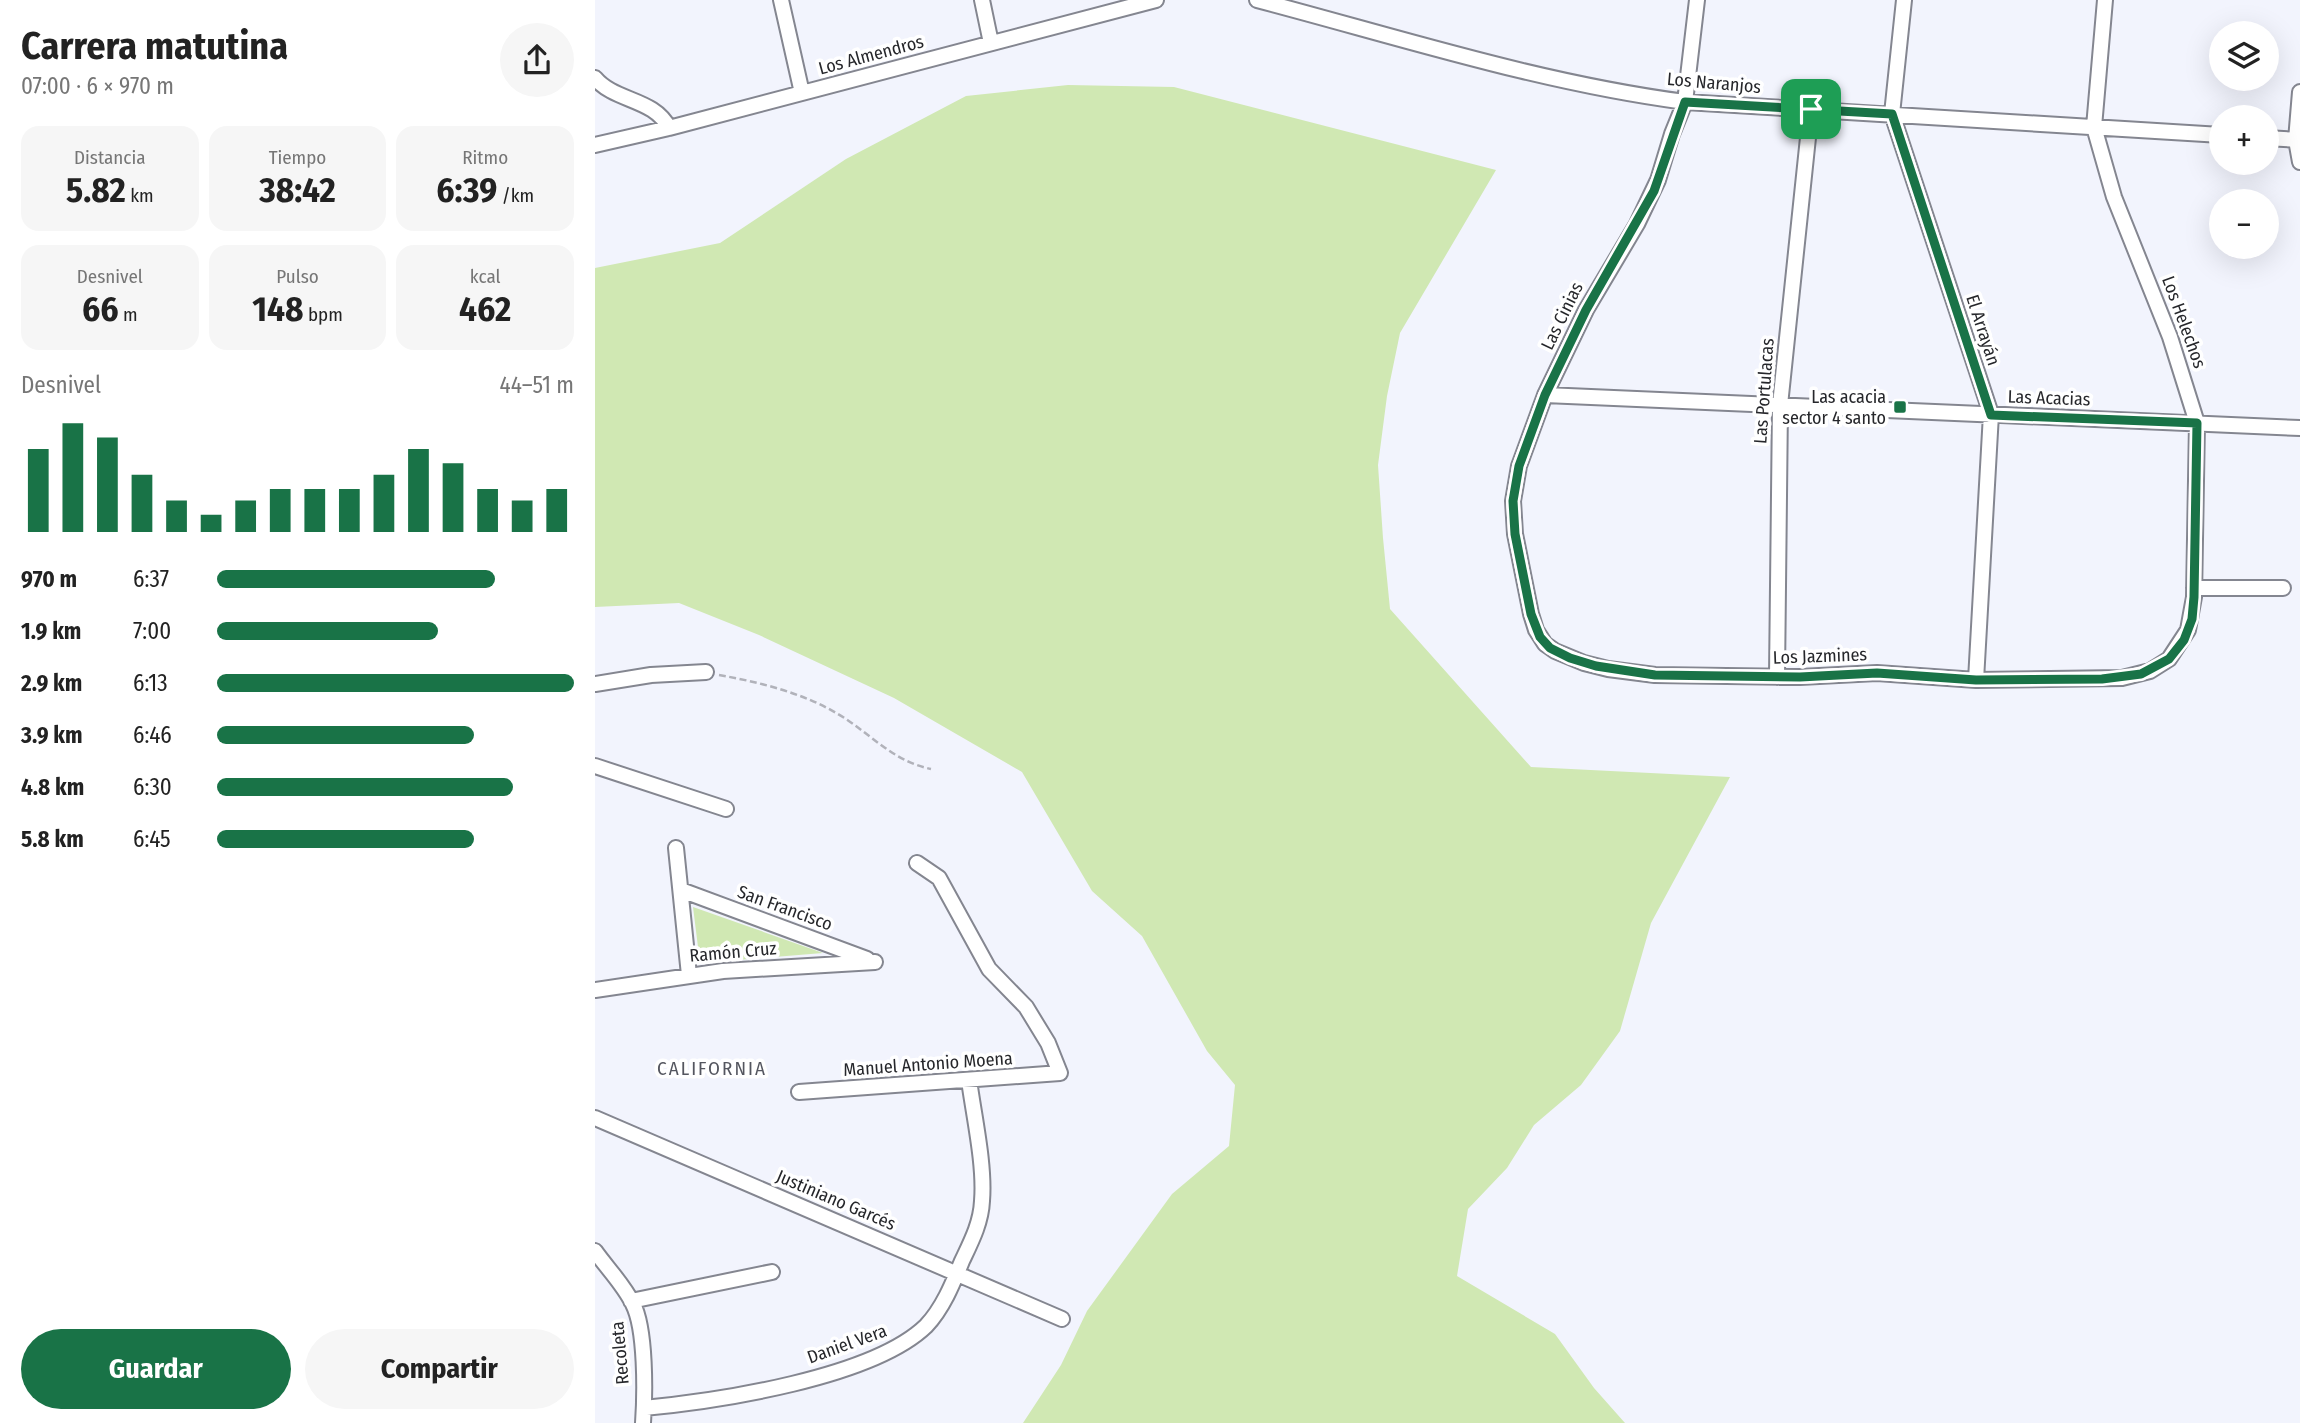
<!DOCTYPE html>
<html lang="es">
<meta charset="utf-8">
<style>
:root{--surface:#fff;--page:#f6f6f6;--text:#222;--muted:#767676;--accent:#197347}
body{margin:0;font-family:"Fira Sans Condensed",sans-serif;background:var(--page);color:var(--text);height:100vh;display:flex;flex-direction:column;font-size:26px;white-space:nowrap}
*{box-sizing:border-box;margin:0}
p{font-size:23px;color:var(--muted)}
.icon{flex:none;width:38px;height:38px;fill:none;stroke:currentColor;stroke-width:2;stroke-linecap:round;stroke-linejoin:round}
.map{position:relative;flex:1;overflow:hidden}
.drawer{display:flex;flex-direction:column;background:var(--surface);width:595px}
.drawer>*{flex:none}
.tools{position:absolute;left:1614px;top:21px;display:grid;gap:14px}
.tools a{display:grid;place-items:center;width:70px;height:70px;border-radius:50%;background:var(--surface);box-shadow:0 7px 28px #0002;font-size:35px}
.pin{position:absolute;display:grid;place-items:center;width:60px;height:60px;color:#fff;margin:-30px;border-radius:14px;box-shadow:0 4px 10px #0006}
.round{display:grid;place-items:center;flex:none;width:74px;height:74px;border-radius:37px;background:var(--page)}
.headline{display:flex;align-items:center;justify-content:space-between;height:119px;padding:0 21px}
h1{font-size:38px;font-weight:700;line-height:52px}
.figures{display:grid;grid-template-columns:repeat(3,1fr);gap:10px;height:119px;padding:7px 21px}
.figures div{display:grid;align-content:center;border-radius:18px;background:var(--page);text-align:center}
.figures b{font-size:35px;font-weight:700}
.figures small{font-size:19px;font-weight:400}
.figures p{font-size:19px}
.chart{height:196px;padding:14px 21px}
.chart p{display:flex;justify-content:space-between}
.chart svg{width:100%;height:126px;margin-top:7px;stroke:var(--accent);stroke-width:6}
.button{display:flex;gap:14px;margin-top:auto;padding:14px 21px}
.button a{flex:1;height:80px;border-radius:42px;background:var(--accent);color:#fff;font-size:28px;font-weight:700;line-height:80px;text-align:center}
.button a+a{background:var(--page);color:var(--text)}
ul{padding:0 21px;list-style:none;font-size:23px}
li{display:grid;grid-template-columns:112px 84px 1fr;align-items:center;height:52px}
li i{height:18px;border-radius:9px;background:var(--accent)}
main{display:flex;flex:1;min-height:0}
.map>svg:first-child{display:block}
.green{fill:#d0e8b3}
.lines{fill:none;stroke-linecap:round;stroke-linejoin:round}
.street-casing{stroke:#848690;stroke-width:18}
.path{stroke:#b1b2ba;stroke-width:2.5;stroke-dasharray:7 3.5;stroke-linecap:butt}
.street{stroke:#fff;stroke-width:14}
.route-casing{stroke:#fff;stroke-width:14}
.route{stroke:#197347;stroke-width:9}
.poi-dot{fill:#197347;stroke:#fff;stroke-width:2.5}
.labels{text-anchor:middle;stroke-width:7;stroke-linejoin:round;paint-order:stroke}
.street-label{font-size:18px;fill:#26272b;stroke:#fff}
.poi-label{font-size:18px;fill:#26272b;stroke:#fff;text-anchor:end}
.neighbourhood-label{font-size:19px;letter-spacing:2px;fill:#54565f;stroke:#fff}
</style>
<main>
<section class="drawer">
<div class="headline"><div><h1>Carrera matutina</h1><p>07:00 · 6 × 970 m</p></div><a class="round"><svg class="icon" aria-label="share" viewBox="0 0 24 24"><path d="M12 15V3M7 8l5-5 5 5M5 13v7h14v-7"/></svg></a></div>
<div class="figures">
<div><p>Distancia</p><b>5.82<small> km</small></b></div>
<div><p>Tiempo</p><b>38:42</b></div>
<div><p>Ritmo</p><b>6:39<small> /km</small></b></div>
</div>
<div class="figures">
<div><p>Desnivel</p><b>66<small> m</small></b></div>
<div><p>Pulso</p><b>148<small> bpm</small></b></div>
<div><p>kcal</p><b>462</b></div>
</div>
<div class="chart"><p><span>Desnivel</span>44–51 m</p>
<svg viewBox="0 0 160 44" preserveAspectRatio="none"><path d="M5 44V15M15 44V6M25 44V11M35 44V24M45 44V33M55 44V38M65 44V33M75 44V29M85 44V29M95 44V29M105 44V24M115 44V15M125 44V20M135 44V29M145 44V33M155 44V29"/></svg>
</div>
<ul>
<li><b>970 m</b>6:37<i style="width:78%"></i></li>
<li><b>1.9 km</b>7:00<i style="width:62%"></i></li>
<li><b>2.9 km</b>6:13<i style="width:100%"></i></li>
<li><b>3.9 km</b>6:46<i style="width:72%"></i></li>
<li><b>4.8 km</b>6:30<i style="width:83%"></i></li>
<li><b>5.8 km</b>6:45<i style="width:72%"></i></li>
</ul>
<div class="button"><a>Guardar</a><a>Compartir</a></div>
</section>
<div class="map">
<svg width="1705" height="1423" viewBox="0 0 1705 1423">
<rect width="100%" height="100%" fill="#f2f4fd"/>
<!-- green -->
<path class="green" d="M473 85 579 87 901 170 805 333 792 396 783 465 788 538 795 609 936 767 1135 777 1056 923 1025 1031 986 1085 939 1125 912 1168 873 1209 862 1276 960 1334 999 1388 1030 1423H428L466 1365 492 1311 577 1194 634 1146 640 1085 612 1051 547 936 497 891 427 772 299 698 164 635 84 603 0 607V268L125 243 251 159 371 96Z
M98 907 228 953 105 963Z"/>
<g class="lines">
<!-- street casing -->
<g class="street-casing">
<path id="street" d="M186 0 207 93
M387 0 396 43
M662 0C803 37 945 83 1090 102L1626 135
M1102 0 1090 102 1077 134 1063 180 1042 224 991 310 950 395 924 466 918 501 920 534 936 614 941 630 950 644 960 651 989 663 1013 669 1060 675 1205 677 1282 673 1381 680 1527 678 1555 671 1574 659 1593 630 1599 597 1602 423 1575 337 1519 197 1499 127 1510 0
M1309 0 1297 114 1396 414 1381 680
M0 78C20 102 59 98 74 128
M1705 92 1701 140 1705 162
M1671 138 1705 140
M0 145 74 128 561 0
M950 395 1705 428
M1599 588H1688
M1182 677 1185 405 1216 109
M0 684 56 675 111 672
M0 766 131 809
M81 848 94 975
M86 890 272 959
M0 990 128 971 280 962
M204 1092 465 1073 453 1043 431 1007 394 969 344 878 322 863
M0 1118 467 1319
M0 1251C12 1268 29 1285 38 1304 51 1329 50 1394 48 1423
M36 1301 177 1272
M49 1408C123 1401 277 1378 331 1326 348 1308 358 1283 367 1261 376 1242 386 1223 387 1201 390 1165 379 1117 374 1080"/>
</g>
<!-- path -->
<path class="path" d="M124 675C164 682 208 693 243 714 275 733 297 761 336 769"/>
<!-- street -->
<use href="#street" class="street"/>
</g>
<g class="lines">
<!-- route casing -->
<g class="route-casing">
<path id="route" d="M1090 102 1297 114 1396 415 1602 423 1599 597 1597 619 1589 640 1574 659 1546 674 1507 679 1381 680 1282 673 1205 677 1060 675 1001 666 975 658 955 648 945 637 936 614 920 534 918 501 924 466 950 395 991 310 1059 191Z"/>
</g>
<!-- route -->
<use href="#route" class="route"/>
</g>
<!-- markers -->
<rect class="poi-dot" x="1298" y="400" width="14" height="14" rx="3.5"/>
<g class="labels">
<!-- street labels -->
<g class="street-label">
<text transform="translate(276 55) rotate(-15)" y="6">Los Almendros</text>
<text transform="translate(1119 83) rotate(5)" y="6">Los Naranjos</text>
<text transform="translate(967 316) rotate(-64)" y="6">Las Cinias</text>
<text transform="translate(1589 322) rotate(70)" y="6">Los Helechos</text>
<text transform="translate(1388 330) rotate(72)" y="6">El Arrayán</text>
<text transform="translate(1169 391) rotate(-86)" y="6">Las Portulacas</text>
<text transform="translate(1454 398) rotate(2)" y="6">Las Acacias</text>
<text transform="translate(1225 656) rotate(-2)" y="6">Los Jazmines</text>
<text transform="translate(190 908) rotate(20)" y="6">San Francisco</text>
<text transform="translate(138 952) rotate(-5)" y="6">Ramón Cruz</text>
<text transform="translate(333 1064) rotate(-4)" y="6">Manuel Antonio Moena</text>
<text transform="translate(241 1200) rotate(23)" y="6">Justiniano Garcés</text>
<text transform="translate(252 1344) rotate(-20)" y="6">Daniel Vera</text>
<text transform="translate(25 1353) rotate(-95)" y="6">Recoleta</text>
</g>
<!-- poi labels -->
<g class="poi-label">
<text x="1291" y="403">Las acacia<tspan x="1291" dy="21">sector 4 santo</tspan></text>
</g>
<!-- neighbourhood labels -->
<g class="neighbourhood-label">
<text x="117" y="1075">CALIFORNIA</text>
</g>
</g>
</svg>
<div class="tools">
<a><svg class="icon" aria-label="layers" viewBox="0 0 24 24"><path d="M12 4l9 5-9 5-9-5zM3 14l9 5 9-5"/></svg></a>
<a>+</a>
<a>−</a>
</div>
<div class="pin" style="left:1216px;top:109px;background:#1e9e55"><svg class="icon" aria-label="arrive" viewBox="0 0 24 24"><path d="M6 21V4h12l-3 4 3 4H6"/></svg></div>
</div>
</main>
